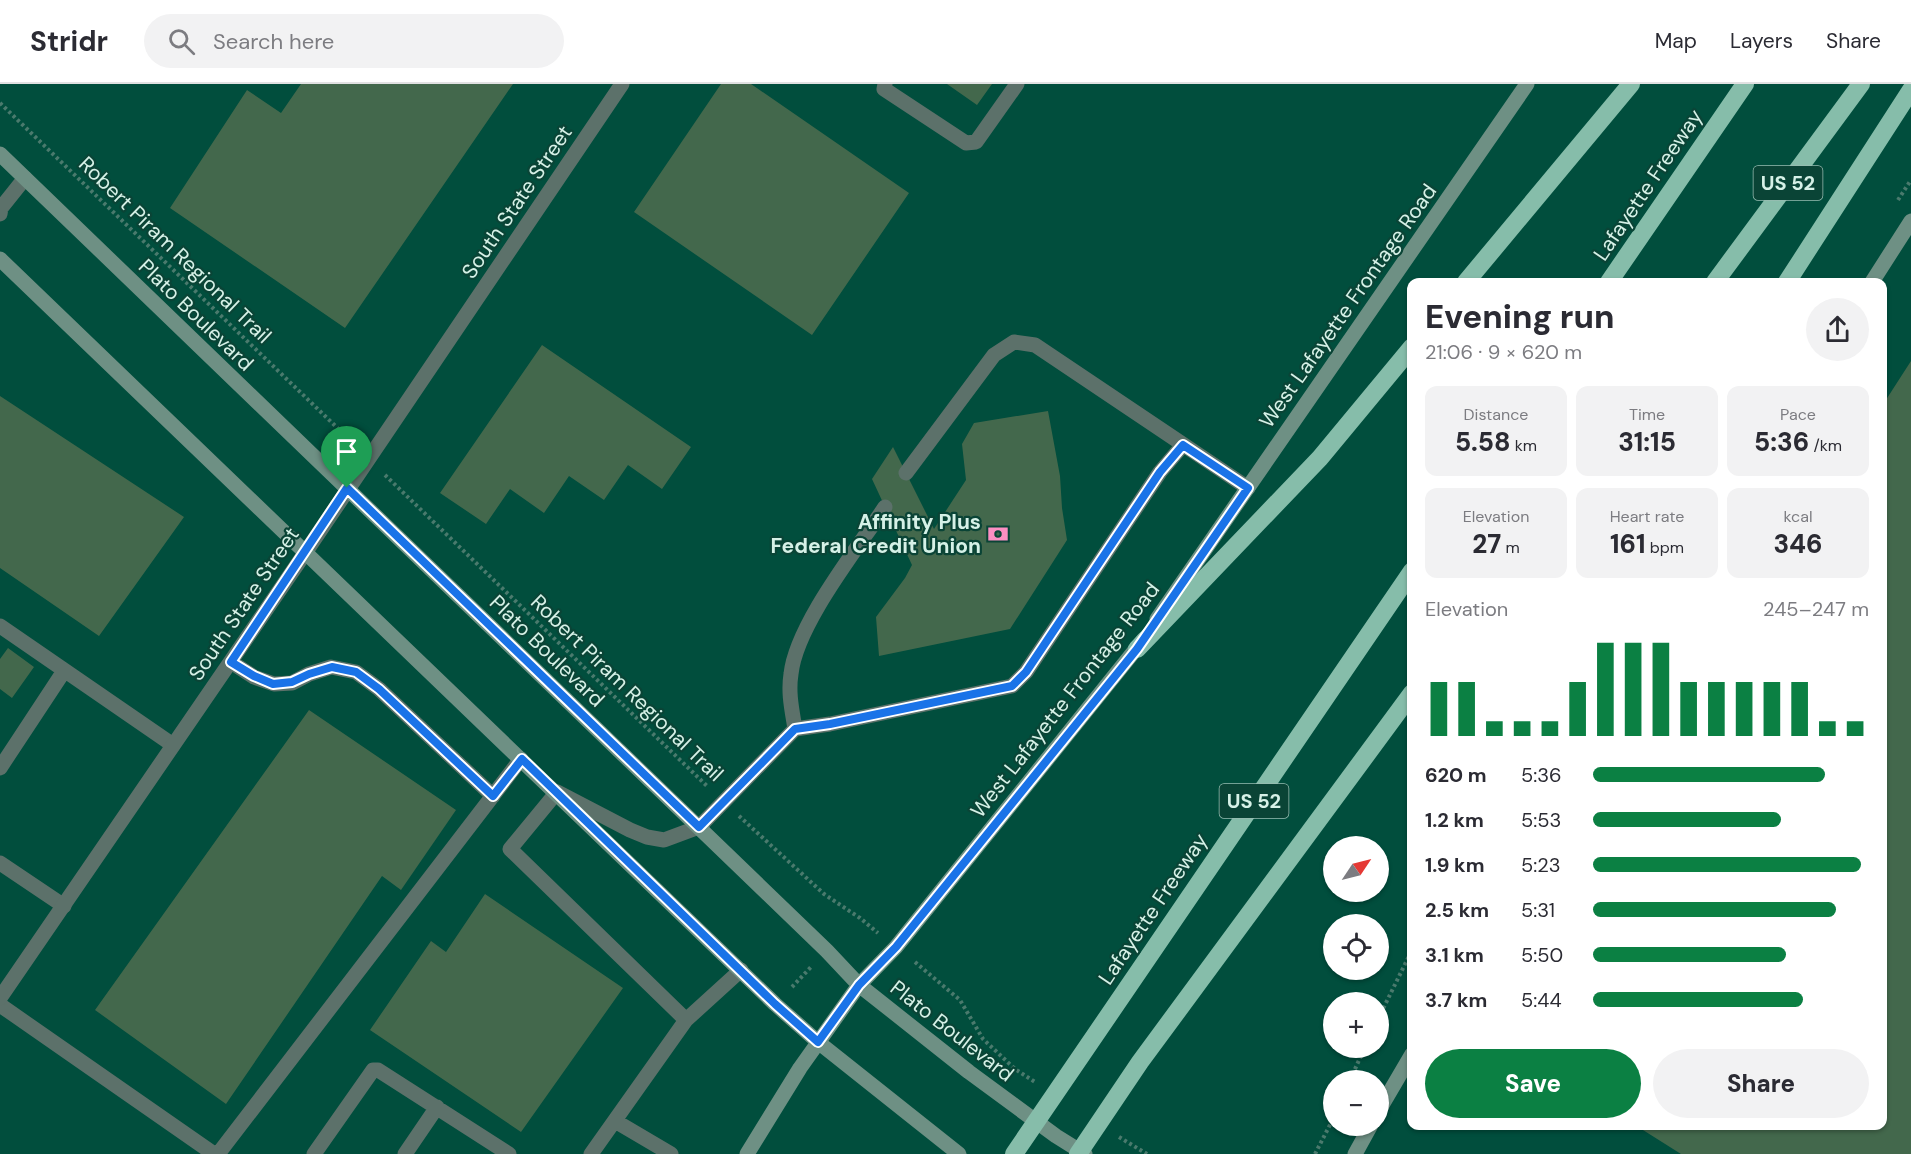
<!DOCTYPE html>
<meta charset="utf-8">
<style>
:root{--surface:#fff;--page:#f2f2f3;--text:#2b2b33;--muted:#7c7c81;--line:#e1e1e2;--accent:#0b8043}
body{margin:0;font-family:"DM Sans",sans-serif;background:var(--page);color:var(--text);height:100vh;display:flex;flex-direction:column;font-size:22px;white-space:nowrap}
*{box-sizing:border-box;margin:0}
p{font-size:20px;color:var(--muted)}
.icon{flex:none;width:33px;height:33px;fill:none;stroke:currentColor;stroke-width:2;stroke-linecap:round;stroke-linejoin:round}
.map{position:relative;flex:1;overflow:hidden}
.details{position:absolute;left:1407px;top:194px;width:480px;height:852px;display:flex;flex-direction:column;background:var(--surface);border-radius:12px;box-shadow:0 2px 4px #0004}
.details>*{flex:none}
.needle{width:39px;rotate:55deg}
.tools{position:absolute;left:1323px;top:752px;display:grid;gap:12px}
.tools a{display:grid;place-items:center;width:66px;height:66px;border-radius:50%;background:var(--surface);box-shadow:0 2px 4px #0004;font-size:30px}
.pin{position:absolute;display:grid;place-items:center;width:51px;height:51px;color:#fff;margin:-62px -26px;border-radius:50% 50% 50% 0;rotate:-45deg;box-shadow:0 0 6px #0007}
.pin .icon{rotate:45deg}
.round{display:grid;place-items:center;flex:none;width:63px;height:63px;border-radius:32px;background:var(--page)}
.overview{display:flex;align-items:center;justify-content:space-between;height:102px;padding:0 18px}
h1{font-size:33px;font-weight:800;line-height:45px}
.stats{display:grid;grid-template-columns:repeat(3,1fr);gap:9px;height:102px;padding:6px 18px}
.stats div{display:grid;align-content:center;border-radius:12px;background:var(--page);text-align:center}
.stats b{font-size:26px;font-weight:800}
.stats small{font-size:16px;font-weight:400}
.stats p{font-size:16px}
.chart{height:168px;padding:12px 18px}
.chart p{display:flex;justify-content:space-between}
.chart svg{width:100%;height:108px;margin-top:6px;stroke:var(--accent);stroke-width:6}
.cta{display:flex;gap:12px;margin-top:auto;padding:12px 18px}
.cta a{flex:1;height:69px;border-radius:36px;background:var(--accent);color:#fff;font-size:24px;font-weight:800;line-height:69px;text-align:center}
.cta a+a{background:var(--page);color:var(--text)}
ul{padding:0 18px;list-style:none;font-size:20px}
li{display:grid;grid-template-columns:96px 72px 1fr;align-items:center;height:45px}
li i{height:15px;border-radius:8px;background:var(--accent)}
header{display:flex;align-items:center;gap:36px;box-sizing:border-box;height:84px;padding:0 30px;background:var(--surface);border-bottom:2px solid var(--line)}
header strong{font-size:28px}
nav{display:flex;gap:33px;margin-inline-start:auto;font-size:21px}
.search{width:420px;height:54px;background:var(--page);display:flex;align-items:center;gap:15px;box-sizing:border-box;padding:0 21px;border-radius:33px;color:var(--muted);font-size:22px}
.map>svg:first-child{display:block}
.built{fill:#014e3d;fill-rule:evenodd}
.building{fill:#43684c}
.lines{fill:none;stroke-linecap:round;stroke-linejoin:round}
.path{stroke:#4a7a6d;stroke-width:4;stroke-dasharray:3 3;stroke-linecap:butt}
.lane{stroke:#5c716a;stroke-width:15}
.street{stroke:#5c716a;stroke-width:15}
.secondary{stroke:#6e9084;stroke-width:15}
.highway{stroke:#86bdaa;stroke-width:18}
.route-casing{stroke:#fff;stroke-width:12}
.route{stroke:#1a73e8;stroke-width:8}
.labels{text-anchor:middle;stroke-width:4.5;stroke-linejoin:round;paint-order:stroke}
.shield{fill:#0a4436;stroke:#99bdb2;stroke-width:1.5}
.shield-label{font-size:20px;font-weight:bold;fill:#d6f1e7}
.street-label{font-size:21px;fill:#d6f1e7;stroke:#0a4436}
.poi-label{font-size:21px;font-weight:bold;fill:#d6f1e7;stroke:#0a4436;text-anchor:end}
</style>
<header>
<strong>Stridr</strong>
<div class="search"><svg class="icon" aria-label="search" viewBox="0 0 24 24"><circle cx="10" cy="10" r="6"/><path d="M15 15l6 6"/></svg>Search here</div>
<nav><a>Map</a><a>Layers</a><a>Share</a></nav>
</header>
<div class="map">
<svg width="1911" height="1070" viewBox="0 0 1911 1070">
<rect width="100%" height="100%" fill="#0a4436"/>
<!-- built -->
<path class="built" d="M0 0H1911V1070H0ZM1412 198H1882V1041H1412ZM1334 762H1378V807H1334ZM1334 840H1378V885H1334ZM1334 918H1378V963H1334ZM1334 996H1378V1041H1334Z"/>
<!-- building -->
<path class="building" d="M301 0H513L345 244 170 124 247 6 281 29Z
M721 0H751L909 109 812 251 634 128Z
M947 0H992L977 21Z
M542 261 691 363 662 405 628 381 604 416 569 392 544 429 510 405 486 440 440 409Z
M1911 277V1070H1681L1635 1041H1882V322Z
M0 312 184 433 99 552 0 484Z
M1048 327 1060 392 1062 424 1067 456 1010 545 879 572 876 533 905 494 912 481 872 395 893 363 934 445 966 396 962 360 974 339Z
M8 564 34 583 12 614 0 605V575Z
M309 626 456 726 401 806 382 792 226 1020 95 926Z
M485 810 623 904 521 1048 370 946 431 857 446 868Z"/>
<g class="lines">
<!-- path -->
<path class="path" d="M0 19 352 358
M1898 116 1911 96
M385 391 708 703
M739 732 824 810 860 834 878 849
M915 878 960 916 983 955 1015 985 1035 998
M792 903 811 883
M1378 935 1412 866
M1350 996 1365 963
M1119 1053 1147 1070
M1315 1070 1334 1033"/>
<!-- lane -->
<path class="lane" d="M885 0 884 5 966 59 976 58 1017 0
M0 130 1 124 25 94
M906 389 994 271 1014 258 1035 261 1248 404
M0 542 173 661
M231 578 254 593 274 600 292 599 309 590 331 583 356 588 379 605 493 712
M795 645C792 626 788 609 791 590 796 541 857 465 885 423
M0 684 64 587
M0 779 64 822
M0 921 214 1070
M686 936 741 886
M615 1037 671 1070
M218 1070 521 675
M314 1070 373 986H378L509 1070
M405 1070 437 1023
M591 1070 686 936 510 765 557 708 630 746 647 753 664 756 699 743 795 645 830 640 1012 602 1026 588 1160 388 1183 361"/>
<!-- street -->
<path class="street" d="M0 914 305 469 622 0"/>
<!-- secondary -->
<path class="secondary" d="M0 70 827 867 859 901 969 988 1056 1052 1085 1070
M0 175 775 920 818 958 959 1070
M1872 198 1911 137
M1157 535 1527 0
M1378 1028 1412 970
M747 1070 800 984 859 901 896 863 1144 555
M1355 1070 1371 1041"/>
<!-- highway -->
<path class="highway" d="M1466 198 1631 0
M1609 198 1745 0
M1715 198 1861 0
M1787 198 1911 6
M1137 565 1320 374 1412 263
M1014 1070 1412 487
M1078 1070 1140 978 1412 609"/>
</g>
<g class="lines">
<!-- route casing -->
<g class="route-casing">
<path id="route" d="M1183 361 1248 404 1137 565 896 863 859 901 818 958 775 920 522 675 493 712 379 605 356 588 332 583 309 590 292 598 273 600 254 592 231 578 347 404 699 743 795 645 830 640 1012 602 1026 588 1160 388Z"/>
</g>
<!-- route -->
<use href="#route" class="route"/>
</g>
<!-- icons -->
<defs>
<g id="bank-bare" transform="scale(1.62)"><path d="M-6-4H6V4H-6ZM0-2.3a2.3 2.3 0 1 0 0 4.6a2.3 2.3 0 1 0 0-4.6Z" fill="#fc8fc2" stroke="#0a4436" stroke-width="2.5" paint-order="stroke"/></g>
</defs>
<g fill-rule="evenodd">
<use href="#bank-bare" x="998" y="450"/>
</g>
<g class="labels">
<!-- shield labels -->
<g class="shield">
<rect x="1753.5" y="82" width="69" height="34" rx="4.5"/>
<rect x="1219.5" y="700" width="69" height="34" rx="4.5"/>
</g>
<g class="shield-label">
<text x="1788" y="106">US 52</text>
<text x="1254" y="724">US 52</text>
</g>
<!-- street labels -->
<g class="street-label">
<text transform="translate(1648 101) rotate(-56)" y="7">Lafayette Freeway</text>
<text transform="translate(517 118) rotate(-56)" y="7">South State Street</text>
<text transform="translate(175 166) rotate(44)" y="7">Robert Piram Regional Trail</text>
<text transform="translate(1348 222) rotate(-55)" y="7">West Lafayette Frontage Road</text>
<text transform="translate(196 231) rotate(44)" y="7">Plato Boulevard</text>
<text transform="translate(244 520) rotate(-56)" y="7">South State Street</text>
<text transform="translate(547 567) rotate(44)" y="7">Plato Boulevard</text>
<text transform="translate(627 604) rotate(44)" y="7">Robert Piram Regional Trail</text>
<text transform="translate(1065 616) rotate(-52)" y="7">West Lafayette Frontage Road</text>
<text transform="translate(1153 825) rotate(-56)" y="7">Lafayette Freeway</text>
<text transform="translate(952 947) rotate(38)" y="7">Plato Boulevard</text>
</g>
<!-- poi labels -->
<g class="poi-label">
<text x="981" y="445">Affinity Plus<tspan x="981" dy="24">Federal Credit Union</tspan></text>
</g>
</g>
</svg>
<div class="tools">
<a><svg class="needle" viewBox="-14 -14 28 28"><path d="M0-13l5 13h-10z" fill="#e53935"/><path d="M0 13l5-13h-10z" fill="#7c7c81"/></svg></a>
<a><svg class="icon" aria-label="locate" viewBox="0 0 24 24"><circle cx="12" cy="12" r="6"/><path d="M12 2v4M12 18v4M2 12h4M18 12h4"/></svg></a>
<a>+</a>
<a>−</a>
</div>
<div class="pin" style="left:347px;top:404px;background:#1e9e55"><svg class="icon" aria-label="arrive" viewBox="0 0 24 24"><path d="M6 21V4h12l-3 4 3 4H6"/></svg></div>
<section class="details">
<div class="overview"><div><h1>Evening run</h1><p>21:06 · 9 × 620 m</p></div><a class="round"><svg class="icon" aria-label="share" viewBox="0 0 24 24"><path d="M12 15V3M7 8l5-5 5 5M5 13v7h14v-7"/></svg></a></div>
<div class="stats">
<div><p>Distance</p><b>5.58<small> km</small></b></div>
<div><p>Time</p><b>31:15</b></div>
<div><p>Pace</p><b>5:36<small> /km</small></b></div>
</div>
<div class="stats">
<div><p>Elevation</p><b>27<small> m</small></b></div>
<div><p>Heart rate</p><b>161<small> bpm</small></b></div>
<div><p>kcal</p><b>346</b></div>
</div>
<div class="chart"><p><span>Elevation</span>245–247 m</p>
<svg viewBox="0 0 160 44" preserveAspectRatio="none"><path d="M5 44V22M15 44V22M25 44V38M35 44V38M45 44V38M55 44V22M65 44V6M75 44V6M85 44V6M95 44V22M105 44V22M115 44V22M125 44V22M135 44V22M145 44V38M155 44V38"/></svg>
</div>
<ul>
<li><b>620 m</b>5:36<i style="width:84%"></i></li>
<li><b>1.2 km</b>5:53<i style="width:68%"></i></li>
<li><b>1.9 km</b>5:23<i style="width:97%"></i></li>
<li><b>2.5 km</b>5:31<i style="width:88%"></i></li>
<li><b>3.1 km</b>5:50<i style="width:70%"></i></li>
<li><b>3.7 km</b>5:44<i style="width:76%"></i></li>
</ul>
<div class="cta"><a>Save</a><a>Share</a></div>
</section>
</div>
